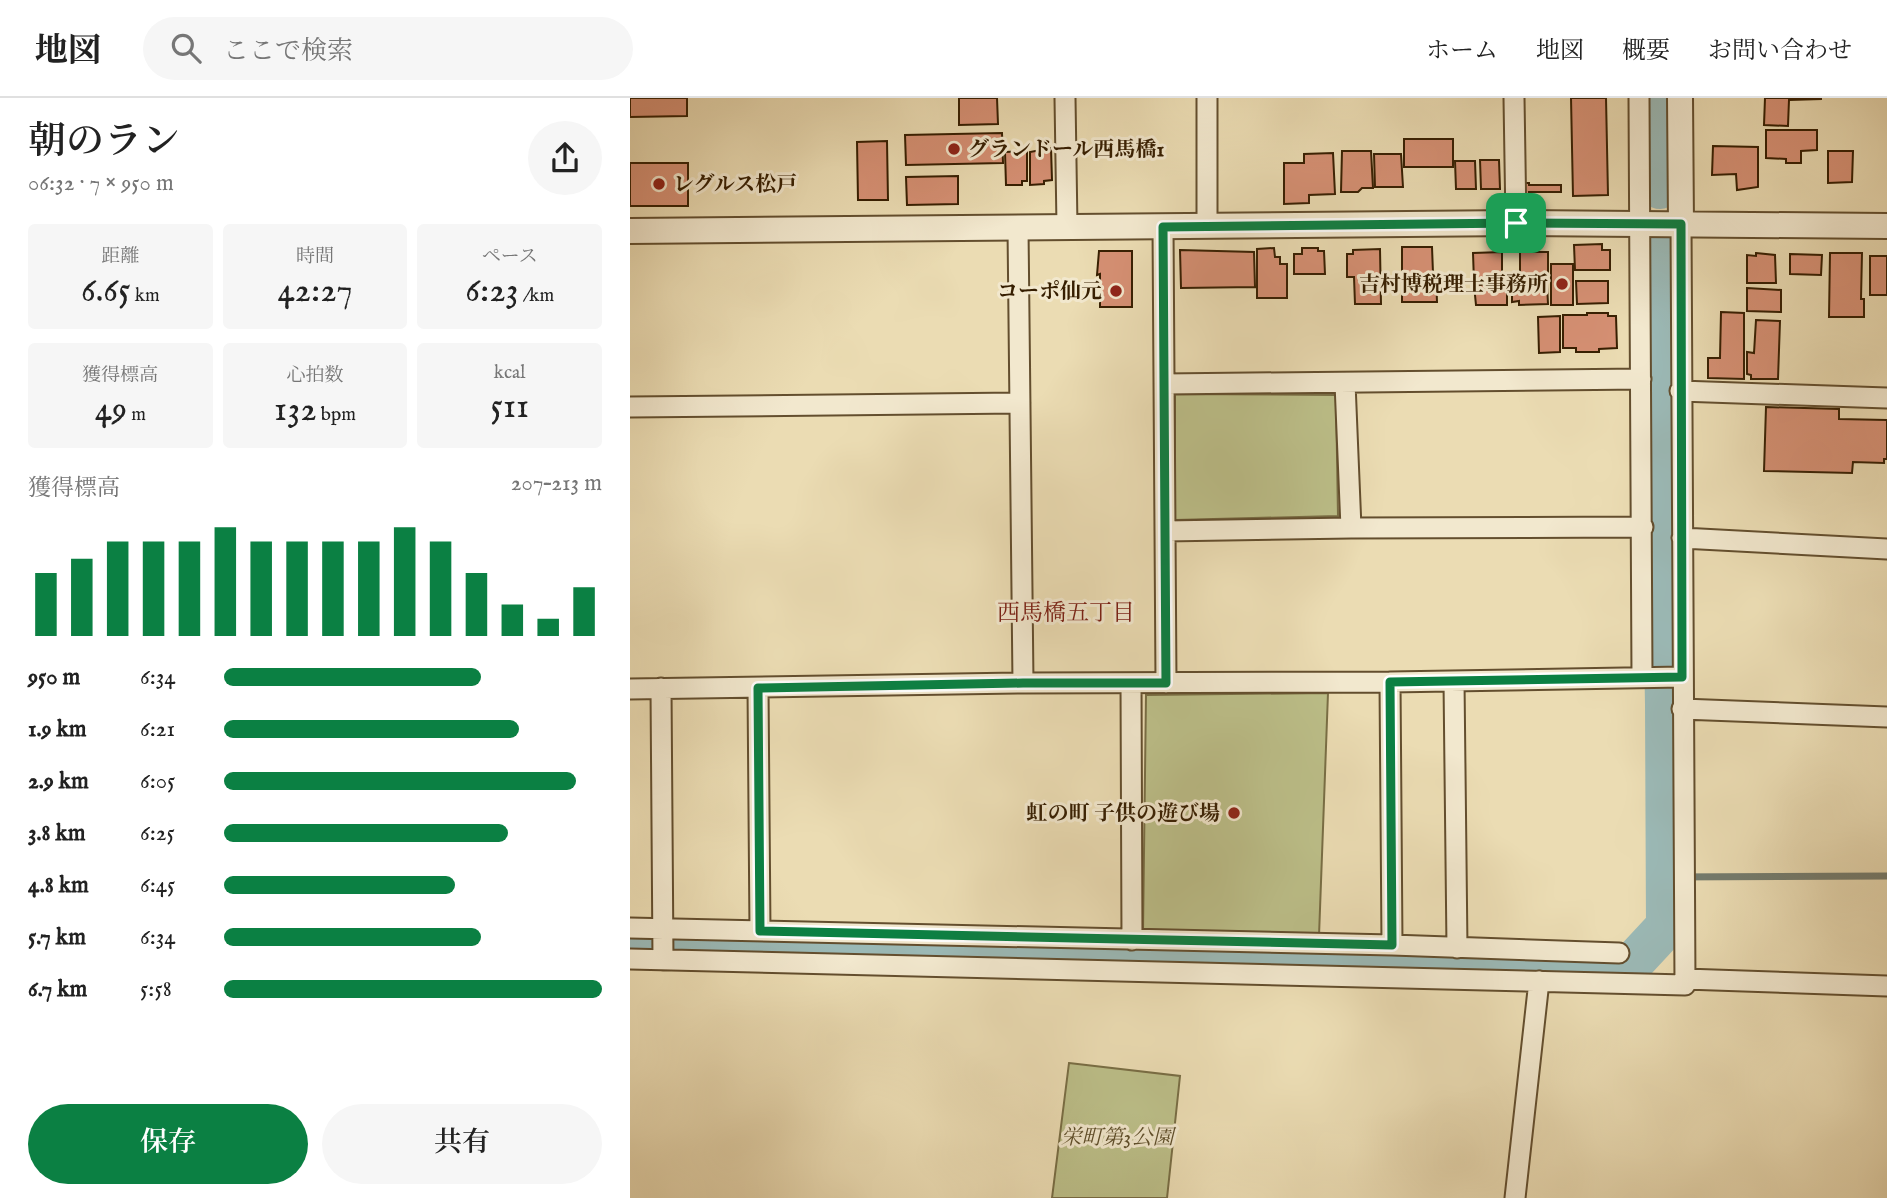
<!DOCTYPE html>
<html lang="ja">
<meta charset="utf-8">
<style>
:root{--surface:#fff;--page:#f6f6f6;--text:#222;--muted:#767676;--line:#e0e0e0;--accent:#0b8043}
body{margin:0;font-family:"IM FELL English","Noto Serif JP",serif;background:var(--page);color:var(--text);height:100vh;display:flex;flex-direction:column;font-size:26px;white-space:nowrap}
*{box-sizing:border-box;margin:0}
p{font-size:23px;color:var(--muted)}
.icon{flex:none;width:38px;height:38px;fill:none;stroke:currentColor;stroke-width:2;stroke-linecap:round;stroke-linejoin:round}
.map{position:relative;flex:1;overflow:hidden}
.details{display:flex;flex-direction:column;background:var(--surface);width:630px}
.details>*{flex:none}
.pin{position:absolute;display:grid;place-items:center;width:60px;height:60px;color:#fff;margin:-30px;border-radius:14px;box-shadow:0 4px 10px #0006}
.round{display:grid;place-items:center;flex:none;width:74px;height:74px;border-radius:37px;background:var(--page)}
.summary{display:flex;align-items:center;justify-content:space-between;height:119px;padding:0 28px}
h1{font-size:38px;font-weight:600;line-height:52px}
.metrics{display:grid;grid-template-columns:repeat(3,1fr);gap:10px;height:119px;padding:7px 28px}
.metrics div{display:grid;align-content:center;border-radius:7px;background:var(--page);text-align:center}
.metrics b{font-size:35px;font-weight:600}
.metrics small{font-size:19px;font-weight:400}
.metrics p{font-size:19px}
.chart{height:196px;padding:14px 28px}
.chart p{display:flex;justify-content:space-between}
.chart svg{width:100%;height:126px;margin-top:7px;stroke:var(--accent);stroke-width:6}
.action{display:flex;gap:14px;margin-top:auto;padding:14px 28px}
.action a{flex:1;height:80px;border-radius:42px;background:var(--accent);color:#fff;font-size:28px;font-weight:600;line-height:80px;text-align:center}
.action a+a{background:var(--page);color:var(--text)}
ul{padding:0 28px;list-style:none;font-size:23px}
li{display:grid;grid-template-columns:112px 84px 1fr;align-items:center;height:52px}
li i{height:18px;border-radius:9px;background:var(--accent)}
header{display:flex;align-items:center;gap:42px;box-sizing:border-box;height:98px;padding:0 35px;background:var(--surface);border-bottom:2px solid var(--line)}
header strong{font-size:33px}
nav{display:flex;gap:38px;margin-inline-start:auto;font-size:24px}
.search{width:490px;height:63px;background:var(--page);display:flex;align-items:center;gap:18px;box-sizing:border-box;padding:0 24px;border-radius:38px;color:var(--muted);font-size:26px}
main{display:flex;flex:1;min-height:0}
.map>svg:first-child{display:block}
.green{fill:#bcbf89;stroke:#796e45;stroke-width:2}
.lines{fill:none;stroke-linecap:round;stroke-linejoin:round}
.stream{stroke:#737b6e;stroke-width:7}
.river{stroke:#9bb9b6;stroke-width:42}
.building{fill:#d69074;stroke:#361e01;stroke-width:2}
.minor-casing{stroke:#634e2e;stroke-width:23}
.tertiary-casing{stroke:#634e2e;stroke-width:28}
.minor{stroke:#f2e8ce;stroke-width:19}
.tertiary{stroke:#f2e8ce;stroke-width:24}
.route-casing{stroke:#fff;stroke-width:14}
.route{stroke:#0b8043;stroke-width:9}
.poi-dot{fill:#8f2418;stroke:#f2e8ce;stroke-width:2.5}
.labels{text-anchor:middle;stroke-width:6;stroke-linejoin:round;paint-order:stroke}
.poi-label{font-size:21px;font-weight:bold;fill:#361e01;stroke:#f2e8ce;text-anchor:end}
.park-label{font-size:21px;font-style:italic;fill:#5e4e2a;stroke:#f2e8ce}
.neighbourhood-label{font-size:23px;fill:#7a1f14;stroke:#f2e8ce}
</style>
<header>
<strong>地図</strong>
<div class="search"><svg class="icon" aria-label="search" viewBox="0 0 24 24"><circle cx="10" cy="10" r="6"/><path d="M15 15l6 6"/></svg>ここで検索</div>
<nav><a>ホーム</a><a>地図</a><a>概要</a><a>お問い合わせ</a></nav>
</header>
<main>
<section class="details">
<div class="summary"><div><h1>朝のラン</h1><p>06:32 · 7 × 950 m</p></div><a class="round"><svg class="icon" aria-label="share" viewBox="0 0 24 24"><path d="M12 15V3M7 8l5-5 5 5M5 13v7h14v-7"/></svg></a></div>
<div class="metrics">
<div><p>距離</p><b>6.65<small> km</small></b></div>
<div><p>時間</p><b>42:27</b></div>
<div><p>ペース</p><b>6:23<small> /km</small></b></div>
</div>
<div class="metrics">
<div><p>獲得標高</p><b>49<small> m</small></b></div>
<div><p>心拍数</p><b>132<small> bpm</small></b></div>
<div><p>kcal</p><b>511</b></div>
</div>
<div class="chart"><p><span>獲得標高</span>207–213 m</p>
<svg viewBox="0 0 160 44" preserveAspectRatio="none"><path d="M5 44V22M15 44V17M25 44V11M35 44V11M45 44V11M55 44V6M65 44V11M75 44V11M85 44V11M95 44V11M105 44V6M115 44V11M125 44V22M135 44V33M145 44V38M155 44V27"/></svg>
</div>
<ul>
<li><b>950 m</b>6:34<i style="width:68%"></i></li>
<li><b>1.9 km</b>6:21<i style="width:78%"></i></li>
<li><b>2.9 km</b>6:05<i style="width:93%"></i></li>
<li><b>3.8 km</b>6:25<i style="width:75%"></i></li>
<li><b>4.8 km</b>6:45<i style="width:61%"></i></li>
<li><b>5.7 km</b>6:34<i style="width:68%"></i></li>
<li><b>6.7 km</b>5:58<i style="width:100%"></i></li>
</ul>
<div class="action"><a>保存</a><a>共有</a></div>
</section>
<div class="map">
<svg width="1257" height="1100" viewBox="0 0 1257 1100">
<rect width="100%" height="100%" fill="#ebdcb3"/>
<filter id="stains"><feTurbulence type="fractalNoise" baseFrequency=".00286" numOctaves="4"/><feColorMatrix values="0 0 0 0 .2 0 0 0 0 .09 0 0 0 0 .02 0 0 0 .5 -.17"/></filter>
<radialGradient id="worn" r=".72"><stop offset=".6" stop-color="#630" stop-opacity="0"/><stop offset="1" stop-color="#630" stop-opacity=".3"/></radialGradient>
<!-- green -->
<path class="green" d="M545 296 706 297 708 418 545 422Z
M698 595 689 838 513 834 516 597Z
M439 965 550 978 537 1100H422Z"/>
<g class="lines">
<!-- stream -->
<path class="stream" d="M1038 779 1257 778"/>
<!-- river -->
<path class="river" d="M1029 0 1030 90
M0 843 998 870 1037 828 1036 606 1030 275V139"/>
</g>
<!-- building -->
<path class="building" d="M0 0H57V18L0 19Z
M329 0H367L368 26 329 27Z
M941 0H976L978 97 943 98Z
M1135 0H1191V1L1159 2 1158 28 1134 27Z
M1136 32H1187V52L1171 53V65H1156V61L1136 60Z
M372 35 373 65 276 67 275 37Z
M774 41H823V69H774Z
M257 43 258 102H228L227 44Z
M1083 48 1128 49V89L1107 92 1106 76 1082 77Z
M421 50 422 82 414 83V86L400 87V54Z
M397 53V83H392V87H376L375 54Z
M712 53H741L743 90H732L728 94H711Z
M1198 53H1223L1222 84 1198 85Z
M703 55 705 96 679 97V105L654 106V65H674V56Z
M744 56H771L773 89H745Z
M850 62H869L870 91H851Z
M825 63H845L846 91H826Z
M0 65H58V108H0Z
M328 78V106L277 107 276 79Z
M893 85H899V87H931V94H899V98H894Z
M972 146V152H980V172H945L944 147Z
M772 149H802L803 175H806L807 204H772Z
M644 150 645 159H650V166H657V200H627V151Z
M672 150H688V153H694L695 176H664V156H672Z
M750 151 751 206H725L724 179H717V156H723V152Z
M550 152 624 154 625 189 551 190Z
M469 153H502V209H470V176L467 177Z
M872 154V179H858V184H844L843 155Z
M890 154H918V183L903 184V179L890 180Z
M1126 155 1145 157 1146 185H1117V157L1126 158Z
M1200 155H1232L1231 201H1234V219H1199Z
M1160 156 1192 157 1191 177 1160 176Z
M1240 158H1257V197H1240Z
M921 166H943V207H921Z
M946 183H978V205L947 206Z
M877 186V207H846L844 187Z
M917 186 918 206 889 207V203L882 204V187Z
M1117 190 1151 192V214L1117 213Z
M1091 214 1114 215V281L1078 280V260H1090Z
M957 215H978V218H986L987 250 969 251V254H946V250H933V217H957Z
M930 218V254L909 255 908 219Z
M1126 222 1150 223 1148 281H1121V277L1117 276V254L1124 255Z
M1136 309 1209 311V321L1257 322V361H1254V365L1223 364 1222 375 1134 373Z"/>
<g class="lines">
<!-- minor casing -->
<g class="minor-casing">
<path id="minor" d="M435 0 437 128
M577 0V129
M884 0 886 125
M1009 0 1012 579
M533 129 535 433 721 430 1013 429
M388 130 393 585
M715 285 721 430
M534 286 1011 281
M1050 293 1257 300
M0 309 390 305
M535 433 536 585
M1052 440 1257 451
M824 583 827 850
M760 584 762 847
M501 585 502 842
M31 590 33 862
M128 590 130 833
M0 591 393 585 760 584 1052 579
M1052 611 1257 619
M0 830 762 847 989 855
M0 861 1055 887 1051 126
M1055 881 1257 888
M885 1100 909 883"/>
</g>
<!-- tertiary casing -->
<g class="tertiary-casing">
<path id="tertiary" d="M1050 0 1051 126
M0 133 886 125 1257 128"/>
</g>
<!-- minor -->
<use href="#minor" class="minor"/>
<!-- tertiary -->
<use href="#tertiary" class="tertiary"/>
</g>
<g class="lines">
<!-- route casing -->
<g class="route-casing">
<path id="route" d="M886 125 1051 126 1052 579 760 584 762 847 130 833 128 590 393 585H536L533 129Z"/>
</g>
<!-- route -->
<use href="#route" class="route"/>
</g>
<!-- markers -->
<g class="poi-dot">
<circle cx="324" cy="51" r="7"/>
<circle cx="29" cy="86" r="7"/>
<circle cx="932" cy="186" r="7"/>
<circle cx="486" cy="193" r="7"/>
<circle cx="604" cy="715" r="7"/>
</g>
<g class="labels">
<!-- poi labels -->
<g class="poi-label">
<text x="338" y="58" text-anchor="start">グランドール西馬橋1</text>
<text x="43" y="93" text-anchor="start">レグルス松戸</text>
<text x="918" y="193">吉村博税理士事務所</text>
<text x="472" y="200">コーポ仙元</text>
<text x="590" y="722">虹の町 子供の遊び場</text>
</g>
<!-- park labels -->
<g class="park-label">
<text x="487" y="1046">栄町第3公園</text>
</g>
<!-- neighbourhood labels -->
<g class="neighbourhood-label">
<text x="436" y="522">西馬橋五丁目</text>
</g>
</g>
<rect width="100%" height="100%" filter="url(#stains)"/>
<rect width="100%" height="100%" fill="url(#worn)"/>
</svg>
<div class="pin" style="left:886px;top:125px;background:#1e9e55"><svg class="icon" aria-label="arrive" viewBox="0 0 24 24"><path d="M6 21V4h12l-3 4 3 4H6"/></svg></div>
</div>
</main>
